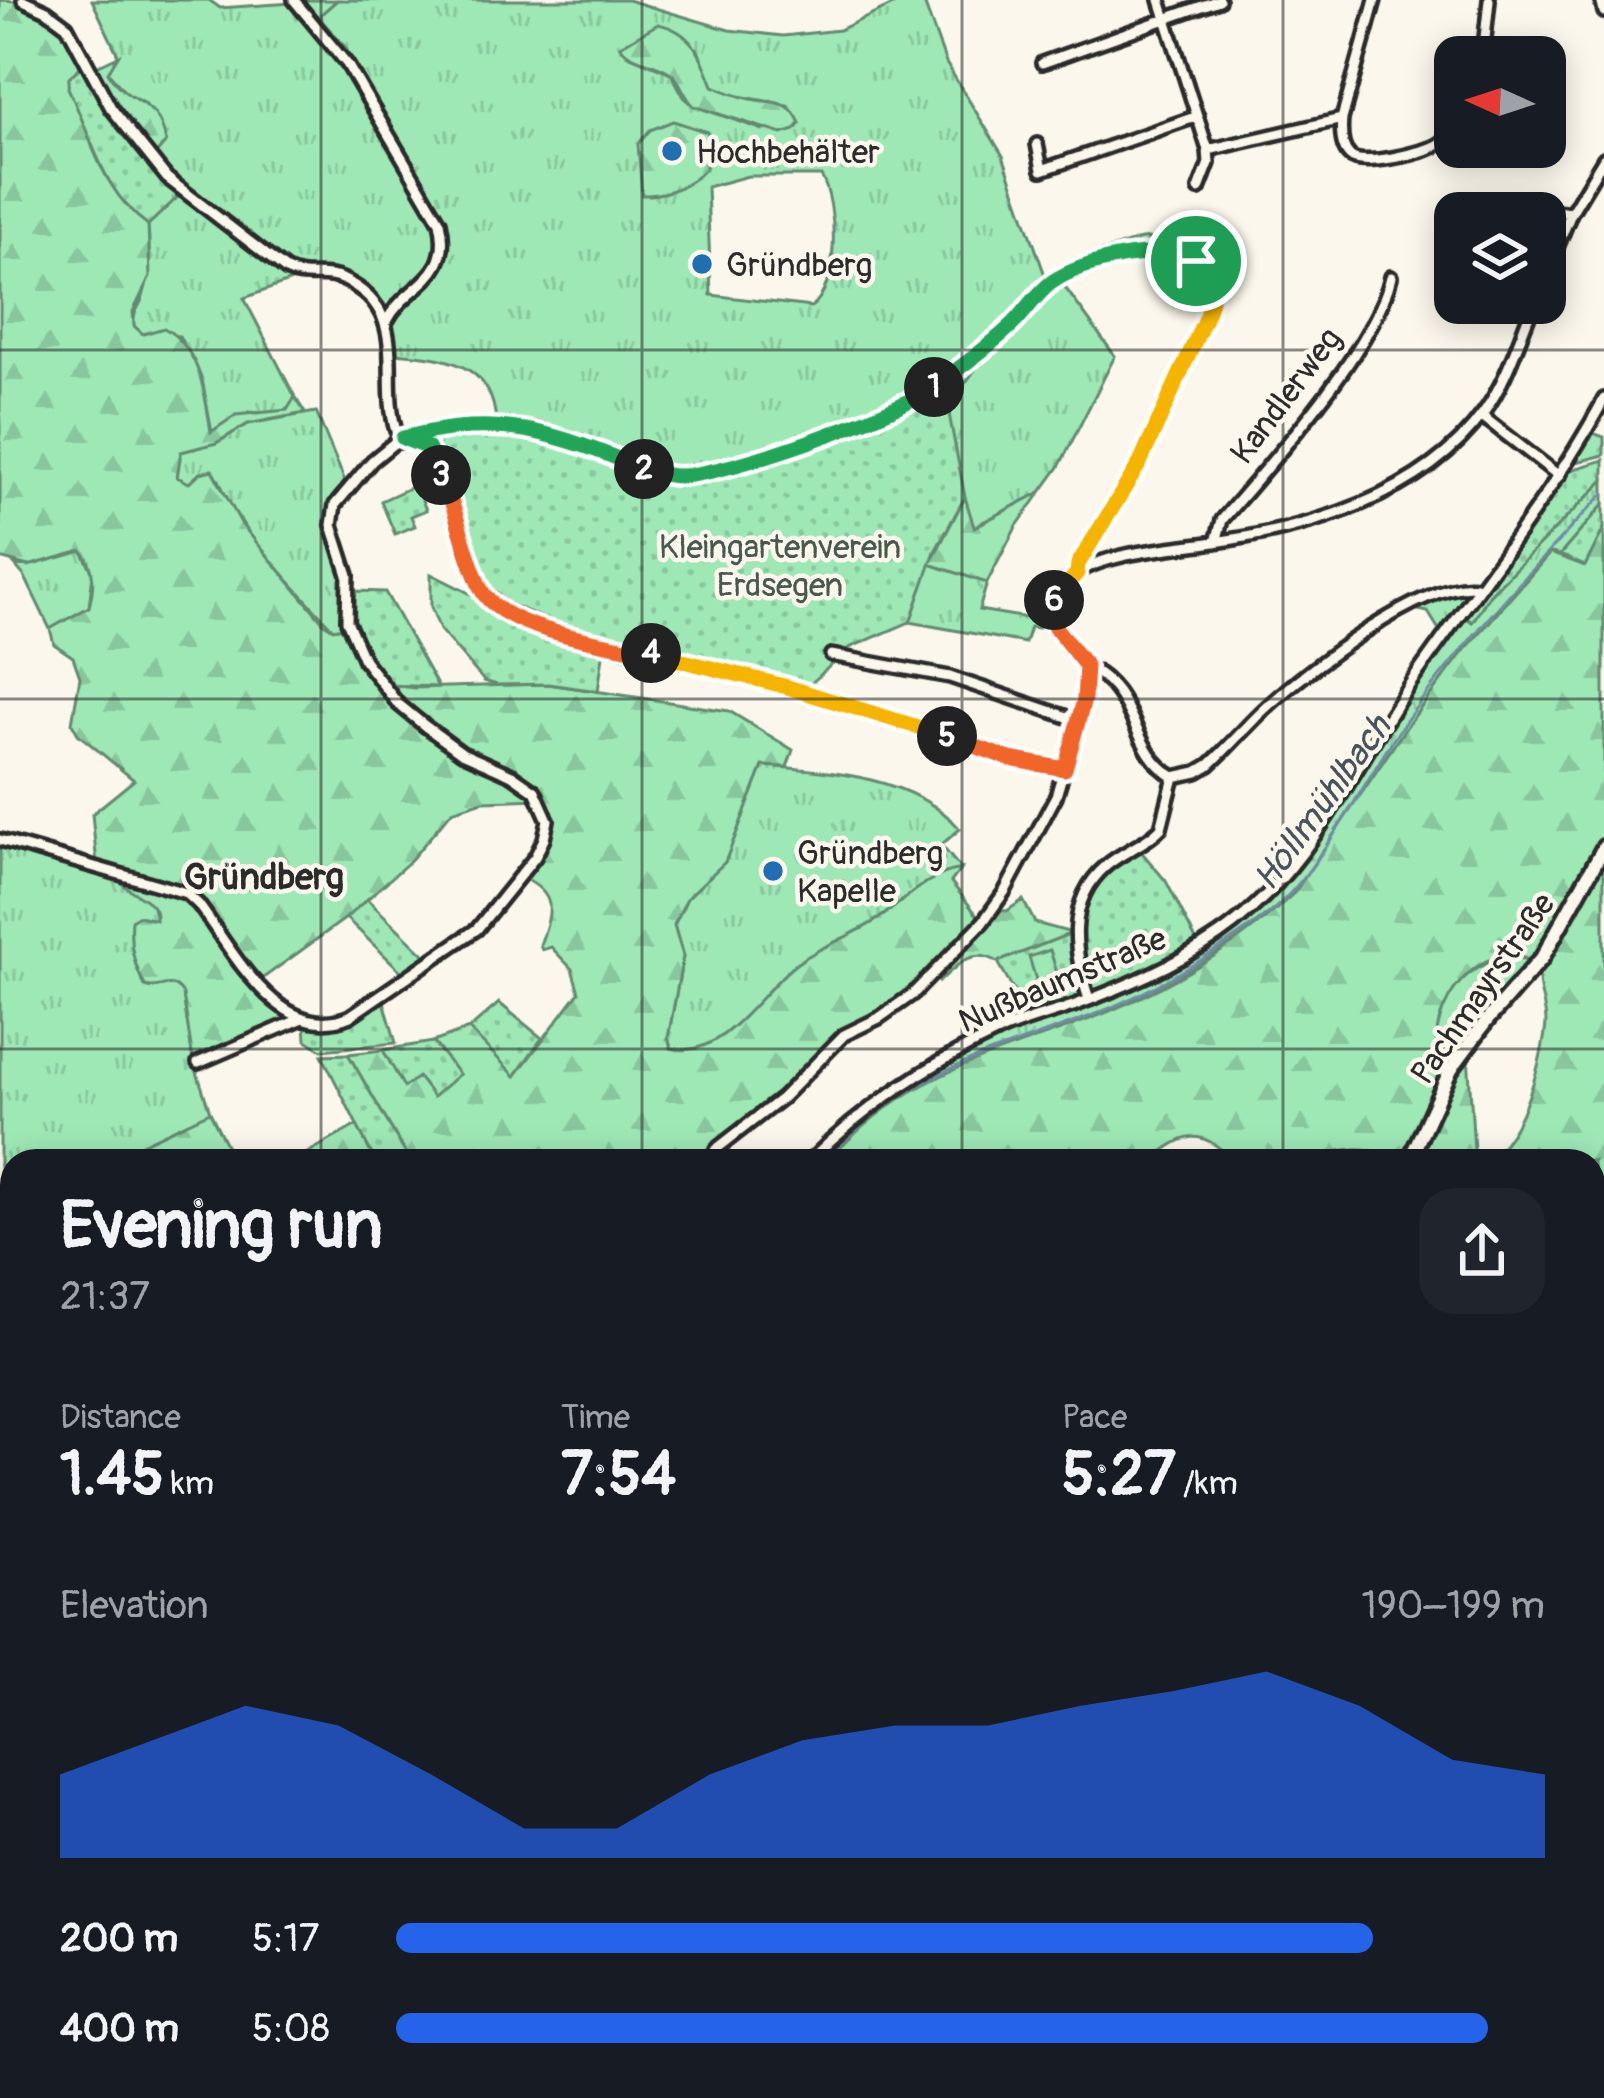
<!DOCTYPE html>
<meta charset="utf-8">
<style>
:root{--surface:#171b24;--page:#20242c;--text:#f1f3f6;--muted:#9ea1a6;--accent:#2563eb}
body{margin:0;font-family:Pangolin,sans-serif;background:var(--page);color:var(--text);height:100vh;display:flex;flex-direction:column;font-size:45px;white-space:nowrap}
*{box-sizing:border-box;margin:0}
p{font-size:39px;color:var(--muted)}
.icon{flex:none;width:66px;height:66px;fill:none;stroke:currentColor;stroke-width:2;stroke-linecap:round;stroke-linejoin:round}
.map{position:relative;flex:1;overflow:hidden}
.sheet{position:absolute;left:0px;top:1149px;width:1605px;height:951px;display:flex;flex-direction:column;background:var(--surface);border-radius:36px 36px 0 0;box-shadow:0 6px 30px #0003}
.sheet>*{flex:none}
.needle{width:78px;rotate:273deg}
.fabs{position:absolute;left:1434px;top:36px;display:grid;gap:24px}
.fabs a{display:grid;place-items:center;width:132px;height:132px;border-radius:24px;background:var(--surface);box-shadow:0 6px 30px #0003;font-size:60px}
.pin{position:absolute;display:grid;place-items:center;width:102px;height:102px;color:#fff;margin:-51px;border:6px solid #fff;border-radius:50%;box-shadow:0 3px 12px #0007}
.km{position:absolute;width:60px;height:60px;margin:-30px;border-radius:50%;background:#222;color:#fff;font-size:33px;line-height:60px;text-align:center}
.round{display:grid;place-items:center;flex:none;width:126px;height:126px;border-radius:36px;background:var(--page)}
.head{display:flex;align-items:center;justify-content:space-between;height:204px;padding:0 60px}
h1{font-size:66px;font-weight:800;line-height:90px}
.metrics{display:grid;grid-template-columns:repeat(3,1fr);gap:18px;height:204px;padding:12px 60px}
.metrics div{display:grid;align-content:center}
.metrics b{font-size:60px;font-weight:800}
.metrics small{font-size:33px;font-weight:400}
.metrics p{font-size:33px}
.chart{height:336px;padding:24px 60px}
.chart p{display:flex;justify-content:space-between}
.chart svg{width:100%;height:216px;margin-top:12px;fill:var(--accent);opacity:.7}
ul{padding:0 60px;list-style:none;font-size:39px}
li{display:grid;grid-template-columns:192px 144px 1fr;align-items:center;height:90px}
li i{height:30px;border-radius:15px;background:var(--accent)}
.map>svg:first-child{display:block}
.grass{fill:url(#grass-tufts);stroke:#648a70;stroke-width:3;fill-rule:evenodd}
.forest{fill:url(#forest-firs);stroke:#648a70;stroke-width:3}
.park{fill:url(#park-dots);stroke:#648a70;stroke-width:3}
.pitch{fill:#9ee8b6;stroke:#648a70;stroke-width:3}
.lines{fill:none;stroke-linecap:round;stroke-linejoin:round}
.stream{stroke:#718ba7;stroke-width:3}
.minor-casing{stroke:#2b2b2b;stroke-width:18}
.tertiary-casing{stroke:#2b2b2b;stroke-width:21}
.minor{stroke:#fbf7ec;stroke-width:9}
.tertiary{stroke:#fbf7ec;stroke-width:12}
.split-1-casing{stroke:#fff;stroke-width:24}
.split-2-casing{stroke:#fff;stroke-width:24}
.split-3-casing{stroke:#fff;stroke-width:24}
.split-4-casing{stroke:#fff;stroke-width:24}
.split-5-casing{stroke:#fff;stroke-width:24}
.split-6-casing{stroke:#fff;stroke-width:24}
.split-7-casing{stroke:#fff;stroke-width:24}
.split-8-casing{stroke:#fff;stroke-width:24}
.split-1{stroke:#22a559;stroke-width:15}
.split-2{stroke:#22a559;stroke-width:15}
.split-3{stroke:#22a559;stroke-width:15}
.split-4{stroke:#f0652b;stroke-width:15}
.split-5{stroke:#f5b400;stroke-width:15}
.split-6{stroke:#f0652b;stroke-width:15}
.split-7{stroke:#f5b400;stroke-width:15}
.split-8{stroke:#f5b400;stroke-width:15}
.grid{fill:none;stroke:#2b2b2b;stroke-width:3;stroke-opacity:0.55}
.poi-dot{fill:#1f6fb2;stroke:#fbf7ec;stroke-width:4.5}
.labels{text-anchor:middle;stroke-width:9;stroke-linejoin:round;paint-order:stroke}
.poi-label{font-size:33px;fill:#2b2b2b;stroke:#fbf7ec;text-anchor:start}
.street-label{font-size:33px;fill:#2b2b2b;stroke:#fbf7ec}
.park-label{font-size:33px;fill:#485a4e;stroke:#fbf7ec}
.water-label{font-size:36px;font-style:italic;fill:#48535e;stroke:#fbf7ec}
.neighbourhood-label{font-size:36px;font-weight:bold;fill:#2b2b2b;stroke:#fbf7ec}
</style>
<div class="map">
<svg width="1604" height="2098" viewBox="0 0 1604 2098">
<defs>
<pattern id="grass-tufts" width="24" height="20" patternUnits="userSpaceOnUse" patternTransform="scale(3)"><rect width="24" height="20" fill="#9ee8b6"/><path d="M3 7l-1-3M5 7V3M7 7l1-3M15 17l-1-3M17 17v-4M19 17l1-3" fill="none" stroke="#88c79d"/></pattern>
<pattern id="forest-firs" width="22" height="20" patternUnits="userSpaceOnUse" patternTransform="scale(3)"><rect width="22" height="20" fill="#9ee8b6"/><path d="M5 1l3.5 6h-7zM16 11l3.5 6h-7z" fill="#88c79d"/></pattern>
<pattern id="park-dots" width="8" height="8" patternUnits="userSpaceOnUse" patternTransform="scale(3)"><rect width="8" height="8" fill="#9ee8b6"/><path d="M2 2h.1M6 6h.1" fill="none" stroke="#88c79d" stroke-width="1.8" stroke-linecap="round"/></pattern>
</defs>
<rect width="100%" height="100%" fill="#fbf7ec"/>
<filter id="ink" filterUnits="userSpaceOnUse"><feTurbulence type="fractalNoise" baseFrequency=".00833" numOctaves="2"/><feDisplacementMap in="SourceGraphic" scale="24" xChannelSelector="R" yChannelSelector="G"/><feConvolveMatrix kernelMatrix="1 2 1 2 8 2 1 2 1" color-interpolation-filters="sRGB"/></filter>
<g filter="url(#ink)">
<!-- grass -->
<path class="grass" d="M92 0H209L220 8 292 3 338 55 399 162 431 207 440 229 436 261 407 295 386 311 355 283 298 274 175 182 154 156 146 104 128 96 108 72 118 55Z
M337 0H628L729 30 783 36 839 30 904 0H923L946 63 1003 156 1047 281 1013 321 931 386 870 414 718 465 666 473 496 423C493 362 444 357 394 353L389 323 397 310 429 282 445 228 434 199 361 86 346 48 322 21 321 14ZM697 48 713 86 733 95 788 105 800 124 763 130 694 106 684 97 671 73 626 54ZM748 176H821C838 204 840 287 811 307L711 295 707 187Z
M181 194 297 279 244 298 295 397 293 406 276 414 248 412 212 433 202 379 179 336 143 334 134 326C133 311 138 310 143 297 150 276 150 247 148 225Z
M1061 282 1115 356 1059 467 1041 492 973 527C964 494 948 452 949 417 951 379 1030 301 1061 282Z
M316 412 347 486 331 507 346 578 345 627 333 629 261 550 229 504 219 480 200 473 189 483 177 477 180 452 216 443 248 424Z
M1604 480V504L1560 555 1550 553C1492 616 1438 681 1389 752 1354 803 1319 876 1271 915 1215 960 1148 995 1081 1023 1056 1033 1028 1040 1003 1048 935 1071 876 1107 828 1161H815L875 1107 944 1064 1002 1033 1085 1005 1233 929 1263 906 1305 856 1390 720 1463 615 1473 621 1490 594Z
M82 551 93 573 89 607 50 629 25 577 14 564 28 566Z
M930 564 987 583 979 610 1039 620 1038 628 1030 627 1025 643 910 622Z
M1456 592H1462L1465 597 1441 633 1428 612 1414 609Z
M763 766C828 770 916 777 960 829L941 845 961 869C928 875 907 899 881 917 853 937 818 946 791 969 759 995 719 1062 671 1048L668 1038 683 957 674 925 687 898 725 862Z
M0 843 130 878 125 885 152 903 156 920 138 916C128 945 131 964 150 988 165 983 173 980 183 994L193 1060 210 1112 106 1161H12V1166L0 1165Z
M1512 957 1533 962 1452 1053 1446 1055 1437 1049C1432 1004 1466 960 1512 957Z
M12 1765V1817L0 1836V1767Z"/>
<!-- forest -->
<path class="forest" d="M0 0C36 0 76 27 85 64 89 82 81 103 85 121 92 159 118 203 148 225L150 277 133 312 134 326 143 334 164 328C201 349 205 394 211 432L236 415 287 410 295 397 305 413 248 424 216 443 181 452 177 477 189 483 200 473 212 470 242 525 324 623 333 629 345 627 353 649 378 683 414 688 548 684 729 711 793 750 787 767 763 766 725 862 687 898 674 925 683 956 668 1038 671 1048C719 1062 759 995 791 968 818 946 853 937 881 917 908 898 927 875 961 869L951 882 981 920 911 991 875 1016 843 1031 771 1103 728 1134 703 1161H410L348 1054 383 1050 404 1086 417 1077 458 1074 433 1042 469 1029 516 1075 579 992 572 969 551 947 542 950 540 945C551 913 559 895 523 878L551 817 544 799 483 801 452 811 409 862 346 918 259 981 177 886 97 865 92 814 134 780 78 734 72 723 80 677 73 657 54 644 50 629 89 607C94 587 96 568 82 551L28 566 0 558Z
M297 0H337L321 14 322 21 346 48 361 86Z
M658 24C692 31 702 56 713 86 726 92 737 96 751 99 774 104 789 98 800 123L795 130 782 134 694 106C683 96 682 82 672 74 656 61 632 63 620 46Z
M118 56 108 72C128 108 158 95 166 142L154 156 115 109 93 68Z
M673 121 707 132C726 172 676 196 642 195L638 144 650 130Z
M1189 236 1240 241 1234 262C1211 265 1201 254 1179 251 1143 246 1108 254 1075 266L1072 261 1141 239Z
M1041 492 1016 527 987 583 930 564 965 497 974 527Z
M1604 528V1926L1593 1922V1161H1415L1448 1086 1468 1054 1474 1150 1478 1159C1517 1158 1544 1057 1546 1023 1546 1003 1536 988 1540 968 1493 926 1430 998 1437 1049L1447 1055 1469 1036 1446 1070 1403 1161H1389C1363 1135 1324 1158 1294 1161 1275 1163 1254 1161 1234 1161 1198 1126 1187 1133 1149 1161H828C903 1077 974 1062 1074 1025 1153 997 1234 951 1294 893L1407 726 1463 652 1550 553 1585 566Z
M130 878 190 900 281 1011 294 1019 193 1060 183 994C170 975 161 991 145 986 133 964 129 944 131 920L138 916 156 920C158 900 136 897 124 885Z
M1023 900 1035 923 1072 933 998 962C972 947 958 964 939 982L936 978 995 910 1007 911Z
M210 1112 228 1149 247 1161H106Z
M357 1125 375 1161H293Z
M0 1165 12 1166V1600L0 1596Z
M12 1817V2088H198L199 2098H0V1836Z
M394 2088H479L488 2098H390Z"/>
<!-- park -->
<path class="park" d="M85 63 160 175 181 194 148 225C102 193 92 136 68 88L69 77Z
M998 339 963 386 949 414 965 497 935 551 910 622 849 648 803 691 734 669 605 641 598 691 548 684 497 685 484 681 440 630 431 607V574L483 600 488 596 438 459 437 433 486 428 538 432 654 475 747 462 913 401Z
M1590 432 1604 437V455L1577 462 1573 460Z
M1604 460V480L1490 594 1472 622 1463 615 1530 526 1564 472Z
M416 485 426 510 411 516 415 526 395 534 381 501Z
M1604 504V528L1585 566 1560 555Z
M351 591 385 592 438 687 387 685C360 650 350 635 351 591Z
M1139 849 1166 881 1198 944 1099 992 1089 986C1075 920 1074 885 1139 849Z
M367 899 429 959 404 974 346 918Z
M1072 933 1080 999 1028 1016 998 962Z
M383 998 396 1043 322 1050 306 1040 305 1022H343Z
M499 1003 542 1038 515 1076 469 1029Z
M433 1042 459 1074 433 1097 418 1077 404 1087 383 1050Z
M348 1054 410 1161H375L322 1055Z"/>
<!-- pitch -->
<path class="pitch" d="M1050 950 1064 996 1043 1003 1029 957Z"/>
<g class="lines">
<!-- stream -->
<path class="stream" d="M825 1161C904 1073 981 1058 1086 1018 1150 993 1213 956 1268 914 1318 876 1367 775 1406 721 1466 639 1534 566 1604 493
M0 1449 12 1447
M1604 1456V1470
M1593 1508 1604 1487
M824 2098 827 2088"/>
<!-- minor casing -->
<g class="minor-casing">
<path id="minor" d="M23 0 47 11 67 26 111 108 167 178 286 270C305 280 323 271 342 279 413 311 379 375 396 431L430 451
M294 0 347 64 440 222C454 281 406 283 387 321
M1160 0 1208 150 1342 119
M1375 0 1342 119C1341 130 1341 148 1350 156 1361 168 1421 153 1435 146 1444 142 1450 135 1455 126
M1601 0 1604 12
M1483 57 1489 0
M1042 63 1219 0
M1037 144 1042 170 1198 116
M1199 189 1209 163 1208 150
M1479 213 1508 205 1571 213
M1545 277 1571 213 1604 158
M1482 416 1559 476
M432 432 430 451 482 590 502 609 573 639 724 670 936 732 1010 759 1065 769
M1216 542 1222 520C1272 461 1374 350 1391 277
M831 655 950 677 1079 721
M1086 666C1141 693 1128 750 1174 777L1161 828C1145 845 1123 851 1106 866 1065 901 1074 954 1089 999
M1174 777 1197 772 1209 765C1230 746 1248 724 1269 705 1307 671 1425 578 1477 587
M0 840 186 893 198 904C232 949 280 1046 350 1016L477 929 535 857 544 839 548 820 535 791 512 775 462 753 425 726 398 704 364 660 347 621 348 575 332 525 335 505 372 461 394 443 455 429 506 426 539 430 666 475C712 480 886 417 928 391 951 376 995 342 1015 322 1026 312 1034 299 1046 288 1073 262 1123 254 1159 255 1180 256 1194 256 1208 273L1212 303 1150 444 1078 564 1077 573
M198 1063 303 1018
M707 1161 719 1147 782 1098 844 1035 879 1018 913 994 983 922 1005 891 1056 796 1083 706 1086 666C1059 640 1034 604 1074 575 1104 553 1171 548 1208 543 1306 530 1423 497 1484 412 1507 380 1519 339 1534 303
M810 1161C864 1107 927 1065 996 1033 1020 1021 1047 1015 1073 1006 1124 987 1174 966 1219 935 1309 873 1351 771 1410 684 1476 589 1549 501 1604 399
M0 1405 12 1408
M0 1873 12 1872"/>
</g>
<!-- tertiary casing -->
<g class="tertiary-casing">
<path id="tertiary" d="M1409 1161 1451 1069 1488 1019 1542 958 1604 847
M125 2098 134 2088"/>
</g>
<!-- minor -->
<use href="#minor" class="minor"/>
<!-- tertiary -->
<use href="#tertiary" class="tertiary"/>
</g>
</g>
<g class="lines" filter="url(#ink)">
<!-- split-1 casing -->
<g class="split-1-casing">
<path id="split-1" d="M934 387C960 367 991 346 1014 323 1027 310 1037 293 1052 282 1084 260 1159 244 1196 261"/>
</g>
<!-- split-2 casing -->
<g class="split-2-casing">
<path id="split-2" d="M644 469C656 473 668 476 680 476 733 473 890 416 934 387"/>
</g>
<!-- split-3 casing -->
<g class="split-3-casing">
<path id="split-3" d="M441 475 428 448 403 438C503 413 552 432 644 469"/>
</g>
<!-- split-4 casing -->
<g class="split-4-casing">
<path id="split-4" d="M441 475C458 512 464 553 481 589 502 632 610 643 651 653"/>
</g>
<!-- split-5 casing -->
<g class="split-5-casing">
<path id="split-5" d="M651 653 784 686 947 736"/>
</g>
<!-- split-6 casing -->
<g class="split-6-casing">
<path id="split-6" d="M947 736 1010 759 1065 769 1084 700 1086 666 1054 626V600"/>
</g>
<!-- split-7 casing -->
<g class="split-7-casing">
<path id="split-7" d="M1054 600 1077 573 1078 564 1140 463 1199 332"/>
</g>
<!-- split-8 casing -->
<g class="split-8-casing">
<path id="split-8" d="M1196 261C1223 281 1210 307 1199 332"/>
</g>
<!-- split-1 -->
<use href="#split-1" class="split-1"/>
<!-- split-2 -->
<use href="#split-2" class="split-2"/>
<!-- split-3 -->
<use href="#split-3" class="split-3"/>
<!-- split-4 -->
<use href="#split-4" class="split-4"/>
<!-- split-5 -->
<use href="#split-5" class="split-5"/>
<!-- split-6 -->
<use href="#split-6" class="split-6"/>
<!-- split-7 -->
<use href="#split-7" class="split-7"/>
<!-- split-8 -->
<use href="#split-8" class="split-8"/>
</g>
<!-- grid -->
<path class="grid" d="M321 0V1161M642 0V1161M962 0V1161M1283 0V1161M0 350H1604M0 699H1604M0 1049H1604M0 1399H12M1593 1399H1604M0 1748H12M1593 1748H1604M321 2088V2098M642 2088V2098M962 2088V2098M1283 2088V2098"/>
<!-- markers -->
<g class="poi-dot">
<circle cx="672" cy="151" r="12"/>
<circle cx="702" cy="264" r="12"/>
<circle cx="773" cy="871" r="12"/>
</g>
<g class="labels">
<!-- poi labels -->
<g class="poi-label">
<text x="696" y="163">Hochbehälter</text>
<text x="726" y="276">Gründberg</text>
<text x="797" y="864">Gründberg<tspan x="797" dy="38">Kapelle</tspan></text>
</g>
<!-- street labels -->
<g class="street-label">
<text transform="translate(1285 395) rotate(-53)" y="12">Kandlerweg</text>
<text transform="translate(1062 979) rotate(-23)" y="12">Nußbaumstraße</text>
<text transform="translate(1482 988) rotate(-55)" y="12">Pachmayrstraße</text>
</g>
<!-- park labels -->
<g class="park-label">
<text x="780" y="558">Kleingartenverein<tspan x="780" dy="38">Erdsegen</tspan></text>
</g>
<!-- water labels -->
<g class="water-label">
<text transform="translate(1321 802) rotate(-54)" y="13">Höllmühlbach</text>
</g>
<!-- neighbourhood labels -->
<g class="neighbourhood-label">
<text x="264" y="889">Gründberg</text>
</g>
</g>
</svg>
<div class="fabs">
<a><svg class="needle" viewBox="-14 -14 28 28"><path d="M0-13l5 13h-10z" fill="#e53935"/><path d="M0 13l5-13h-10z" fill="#9ea1a6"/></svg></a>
<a><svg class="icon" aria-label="layers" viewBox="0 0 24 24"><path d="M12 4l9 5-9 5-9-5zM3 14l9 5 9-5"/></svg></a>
</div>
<div class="pin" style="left:1196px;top:261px;background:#1e9e55"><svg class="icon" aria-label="arrive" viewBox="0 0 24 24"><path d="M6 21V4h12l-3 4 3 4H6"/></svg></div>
<b class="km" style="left:934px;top:387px">1</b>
<b class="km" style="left:644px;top:469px">2</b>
<b class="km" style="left:441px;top:475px">3</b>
<b class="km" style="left:651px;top:653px">4</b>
<b class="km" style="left:947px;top:736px">5</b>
<b class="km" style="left:1054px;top:600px">6</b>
<section class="sheet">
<div class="head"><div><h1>Evening run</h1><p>21:37</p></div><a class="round"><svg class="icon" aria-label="share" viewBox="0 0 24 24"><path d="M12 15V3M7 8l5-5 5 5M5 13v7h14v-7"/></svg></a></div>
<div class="metrics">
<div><p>Distance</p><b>1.45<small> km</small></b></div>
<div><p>Time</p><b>7:54</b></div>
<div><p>Pace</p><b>5:27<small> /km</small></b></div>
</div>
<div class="chart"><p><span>Elevation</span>190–199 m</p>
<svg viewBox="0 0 160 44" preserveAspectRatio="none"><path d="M0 44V27L10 20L20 13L30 17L40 27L50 38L60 38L70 27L80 20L90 17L100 17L110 13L120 10L130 6L140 13L150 24L160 27V44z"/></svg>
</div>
<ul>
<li><b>200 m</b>5:17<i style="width:85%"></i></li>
<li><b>400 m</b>5:08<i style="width:95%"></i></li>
</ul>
</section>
</div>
